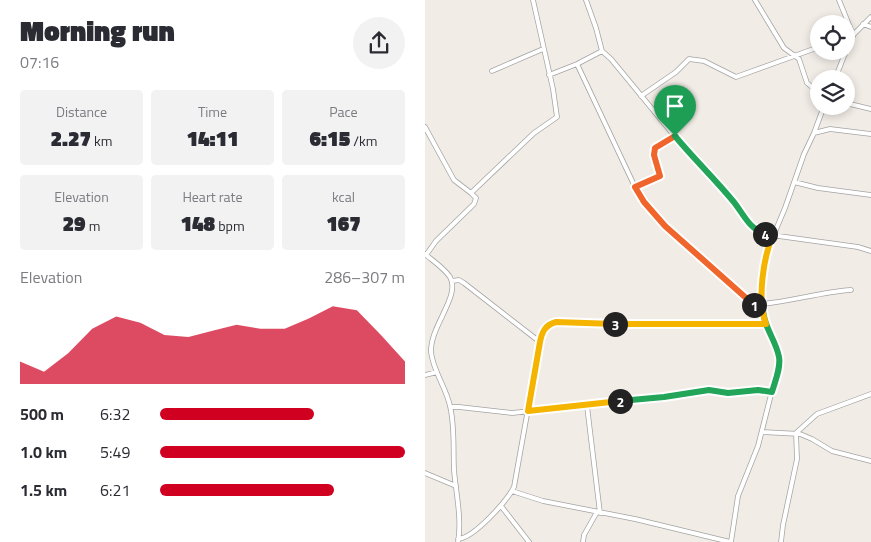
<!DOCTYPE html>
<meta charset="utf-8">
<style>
:root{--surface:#fff;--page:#f2f2f3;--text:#2b2b33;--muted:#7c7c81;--accent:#d00021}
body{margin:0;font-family:"Titillium Web",sans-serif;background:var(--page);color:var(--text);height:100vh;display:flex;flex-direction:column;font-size:19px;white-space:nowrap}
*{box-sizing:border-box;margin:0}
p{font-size:16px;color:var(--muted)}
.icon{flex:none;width:28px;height:28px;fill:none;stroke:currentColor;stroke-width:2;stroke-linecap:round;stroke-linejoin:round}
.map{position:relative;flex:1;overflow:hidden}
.details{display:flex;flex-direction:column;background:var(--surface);width:425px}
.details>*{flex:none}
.fabs{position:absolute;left:385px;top:15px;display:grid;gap:10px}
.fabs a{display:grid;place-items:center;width:45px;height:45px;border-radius:50%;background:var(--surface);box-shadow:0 2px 8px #0003;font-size:25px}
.pin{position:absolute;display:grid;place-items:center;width:42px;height:42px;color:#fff;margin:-51px -21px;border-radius:50% 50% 50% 0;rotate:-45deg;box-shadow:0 0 5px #0007}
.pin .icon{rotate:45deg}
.km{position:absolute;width:25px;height:25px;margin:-12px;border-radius:50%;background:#222;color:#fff;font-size:14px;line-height:25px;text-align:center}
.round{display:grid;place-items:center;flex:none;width:52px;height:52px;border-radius:26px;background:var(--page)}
.overview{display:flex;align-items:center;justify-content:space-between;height:85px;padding:0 20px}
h1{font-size:28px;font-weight:800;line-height:38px}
.metrics{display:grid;grid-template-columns:repeat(3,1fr);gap:8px;height:85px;padding:5px 20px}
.metrics div{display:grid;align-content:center;border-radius:5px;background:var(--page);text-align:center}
.metrics b{font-size:21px;font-weight:800}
.metrics small{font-size:14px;font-weight:400}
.metrics p{font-size:14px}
.chart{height:140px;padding:10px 20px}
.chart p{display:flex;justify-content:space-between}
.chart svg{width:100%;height:90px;margin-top:5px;fill:var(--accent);opacity:.7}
ul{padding:0 20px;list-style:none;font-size:16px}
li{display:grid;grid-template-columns:80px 60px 1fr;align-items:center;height:38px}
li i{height:12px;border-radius:6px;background:var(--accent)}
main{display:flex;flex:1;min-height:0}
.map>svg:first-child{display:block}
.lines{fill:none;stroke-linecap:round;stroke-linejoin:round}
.minor-casing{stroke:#a4a4a4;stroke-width:5.5}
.minor{stroke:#fff;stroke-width:4}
.split-1-casing{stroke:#fff;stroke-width:10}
.split-2-casing{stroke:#fff;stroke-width:10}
.split-3-casing{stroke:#fff;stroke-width:10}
.split-4-casing{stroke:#fff;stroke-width:10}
.split-5-casing{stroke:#fff;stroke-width:10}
.split-1{stroke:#f0652b;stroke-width:6}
.split-2{stroke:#22a559;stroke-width:6}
.split-3{stroke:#f5b400;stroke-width:6}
.split-4{stroke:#f5b400;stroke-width:6}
.split-5{stroke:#22a559;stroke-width:6}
</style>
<main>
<section class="details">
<div class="overview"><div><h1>Morning run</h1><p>07:16</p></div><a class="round"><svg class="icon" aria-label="share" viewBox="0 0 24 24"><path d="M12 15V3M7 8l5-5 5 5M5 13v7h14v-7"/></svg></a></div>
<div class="metrics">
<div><p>Distance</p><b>2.27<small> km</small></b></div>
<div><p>Time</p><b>14:11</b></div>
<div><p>Pace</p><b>6:15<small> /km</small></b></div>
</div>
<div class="metrics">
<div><p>Elevation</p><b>29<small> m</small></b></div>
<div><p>Heart rate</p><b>148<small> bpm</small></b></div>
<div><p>kcal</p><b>167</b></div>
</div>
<div class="chart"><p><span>Elevation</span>286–307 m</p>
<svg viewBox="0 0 160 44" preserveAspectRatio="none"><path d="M0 44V33L10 38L20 29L30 17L40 11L50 14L60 20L70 21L80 18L90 15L100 17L110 17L120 12L130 6L140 8L150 20L160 33V44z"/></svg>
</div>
<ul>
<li><b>500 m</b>6:32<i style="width:63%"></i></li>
<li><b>1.0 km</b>5:49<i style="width:100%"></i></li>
<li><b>1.5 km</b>6:21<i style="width:71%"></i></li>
</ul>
</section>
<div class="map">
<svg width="446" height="542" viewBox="0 0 446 542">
<rect width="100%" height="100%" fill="#f1ece6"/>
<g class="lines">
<!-- minor casing -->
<g class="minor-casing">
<path id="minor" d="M161 0 171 28 177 51 186 59 270 161 307 200 324 223 332 231 339 234 433 247 446 251
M330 0 359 48 374 59 382 83 394 93
M414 0 427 32
M438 24 446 27
M421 50 429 34 446 17
M152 64 210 187C231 226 272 253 304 283 315 292 324 304 337 309
M67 71 118 49
M124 75 152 64 177 51
M410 79 421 51
M216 96 251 72 264 59 279 61 311 77 394 47
M421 103 446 109
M0 127 29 180 46 193
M389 133 405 129 446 134
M369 182 393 188 446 195
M210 187 235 177 229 155 230 148 250 135
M0 254C8 261 19 268 25 277 36 296 5 326 6 352 8 371 21 387 25 406 30 427 28 449 29 470 31 493 37 519 33 542
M1 255 11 241 49 204 51 198 46 193 109 133 132 117 128 89 108 0
M27 281 34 280 39 283 115 342
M337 304C368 301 396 292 426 290
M0 375 12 372
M162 406 175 513
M26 407H34L87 413 239 397 284 390 303 393 333 390 347 392
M337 432 375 434 387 439 407 451 446 461
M0 473 31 486
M87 491 118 501 210 519 305 542
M76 506 104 542
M33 539C49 538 82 501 89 487L115 342C117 332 120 325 131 322L211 325 341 324
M158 542 159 535 172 512
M306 542 313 496 333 446 354 363V355L338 314 339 258 360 208 379 154 389 133 399 106
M356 542 358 525 372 459 371 433 392 414 446 394"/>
</g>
<!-- minor -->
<use href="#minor" class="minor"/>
</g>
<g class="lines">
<!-- split-1 casing -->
<g class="split-1-casing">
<path id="split-1" d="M250 136 230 148 229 155 235 176 210 187 219 202 240 226 329 305"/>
</g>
<!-- split-2 casing -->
<g class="split-2-casing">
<path id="split-2" d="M195 401 239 397 284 390 303 393 333 390 347 392C350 381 356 368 354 357 351 340 338 326 338 309L329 305"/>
</g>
<!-- split-3 casing -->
<g class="split-3-casing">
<path id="split-3" d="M190 324 131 322C120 325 117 332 115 342L103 411 195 401"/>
</g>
<!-- split-4 casing -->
<g class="split-4-casing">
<path id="split-4" d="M190 324H341C332 300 338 258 348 235L340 234"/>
</g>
<!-- split-5 casing -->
<g class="split-5-casing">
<path id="split-5" d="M250 136C268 158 289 178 308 201 318 213 324 229 340 234"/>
</g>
<!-- split-1 -->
<use href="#split-1" class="split-1"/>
<!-- split-2 -->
<use href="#split-2" class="split-2"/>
<!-- split-3 -->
<use href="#split-3" class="split-3"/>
<!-- split-4 -->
<use href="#split-4" class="split-4"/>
<!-- split-5 -->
<use href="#split-5" class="split-5"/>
</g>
</svg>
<div class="fabs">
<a><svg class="icon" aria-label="locate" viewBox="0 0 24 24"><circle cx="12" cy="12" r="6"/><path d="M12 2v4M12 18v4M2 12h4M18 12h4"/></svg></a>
<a><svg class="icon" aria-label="layers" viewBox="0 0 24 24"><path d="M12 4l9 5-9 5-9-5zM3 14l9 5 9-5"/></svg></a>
</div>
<div class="pin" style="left:250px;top:136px;background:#1e9e55"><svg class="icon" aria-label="arrive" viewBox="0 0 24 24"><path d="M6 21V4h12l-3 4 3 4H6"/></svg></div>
<b class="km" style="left:329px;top:305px">1</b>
<b class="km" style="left:195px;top:401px">2</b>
<b class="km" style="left:190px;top:324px">3</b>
<b class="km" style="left:340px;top:234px">4</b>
</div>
</main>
